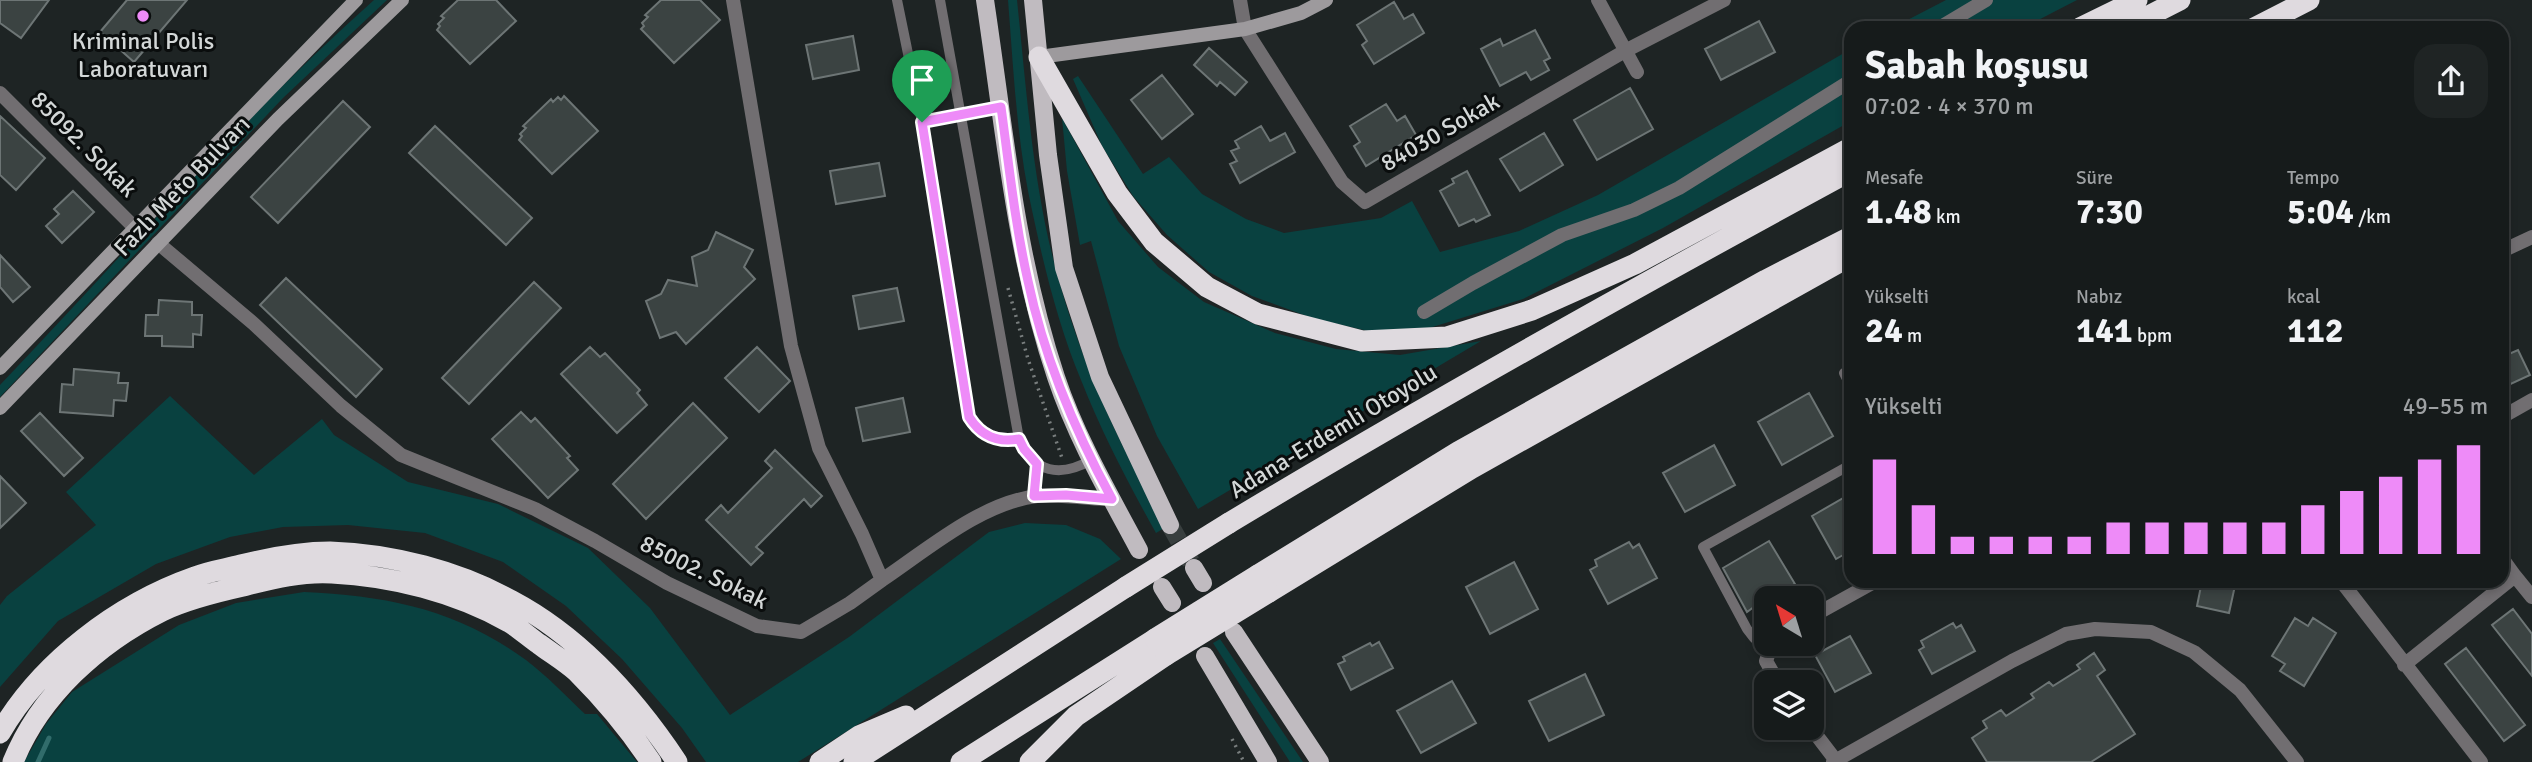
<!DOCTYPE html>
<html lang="tr">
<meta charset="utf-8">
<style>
:root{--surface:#161b1b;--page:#1f2424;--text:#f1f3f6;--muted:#9ea1a3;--line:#35393a;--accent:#ee8bf8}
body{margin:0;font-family:Signika,sans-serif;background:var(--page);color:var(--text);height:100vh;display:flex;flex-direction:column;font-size:26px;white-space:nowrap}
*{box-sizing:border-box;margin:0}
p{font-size:23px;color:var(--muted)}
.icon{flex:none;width:38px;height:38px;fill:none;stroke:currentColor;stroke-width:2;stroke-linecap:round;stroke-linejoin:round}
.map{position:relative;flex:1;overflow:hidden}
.panel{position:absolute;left:1844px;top:21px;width:665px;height:567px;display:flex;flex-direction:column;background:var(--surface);border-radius:21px;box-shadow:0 4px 10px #0003,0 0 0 2px var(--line)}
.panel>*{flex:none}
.needle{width:46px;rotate:322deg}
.fabs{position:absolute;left:1754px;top:586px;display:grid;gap:14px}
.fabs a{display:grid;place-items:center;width:70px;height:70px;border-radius:14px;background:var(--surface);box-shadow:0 4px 10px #0003,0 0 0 2px var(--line);font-size:35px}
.pin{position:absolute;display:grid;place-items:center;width:60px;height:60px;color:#fff;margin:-72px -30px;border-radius:50% 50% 50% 0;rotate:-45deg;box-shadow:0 0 7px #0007}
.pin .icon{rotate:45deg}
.round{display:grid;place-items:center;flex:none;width:74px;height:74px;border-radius:21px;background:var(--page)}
.summary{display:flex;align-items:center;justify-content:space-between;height:119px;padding:0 21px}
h1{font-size:38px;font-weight:700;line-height:52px}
.stats{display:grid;grid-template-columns:repeat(3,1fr);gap:10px;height:119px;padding:7px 21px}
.stats div{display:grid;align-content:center}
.stats b{font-size:35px;font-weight:700}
.stats small{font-size:19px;font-weight:400}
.stats p{font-size:19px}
.chart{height:196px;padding:14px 21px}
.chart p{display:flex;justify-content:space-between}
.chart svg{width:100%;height:126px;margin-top:7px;stroke:var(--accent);stroke-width:6}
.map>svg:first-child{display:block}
.green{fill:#094140}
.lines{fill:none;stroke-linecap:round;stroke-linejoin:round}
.stream{stroke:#316c6b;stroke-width:5}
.building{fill:#3b4342;stroke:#6d7575;stroke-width:2}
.primary-tunnel{stroke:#393f3f;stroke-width:18;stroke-dasharray:18 9;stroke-linecap:butt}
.path{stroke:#797e7e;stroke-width:3.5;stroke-dasharray:2 5;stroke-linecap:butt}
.lane{stroke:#716e71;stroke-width:10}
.street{stroke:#716e71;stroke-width:14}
.secondary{stroke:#9d9a9d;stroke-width:14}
.primary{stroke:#c0bbc0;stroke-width:18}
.highway{stroke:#dfdadf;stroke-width:21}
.highway-bridge{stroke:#dfdadf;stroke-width:21}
.route-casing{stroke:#fff;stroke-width:14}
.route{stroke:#ee8bf8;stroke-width:9}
.poi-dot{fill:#ee8bf8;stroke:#0a0d0d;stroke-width:2.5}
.labels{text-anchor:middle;stroke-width:6;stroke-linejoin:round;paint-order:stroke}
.poi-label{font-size:24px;fill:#d3d7d7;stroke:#0a0d0d}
.street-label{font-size:24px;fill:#d3d7d7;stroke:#0a0d0d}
</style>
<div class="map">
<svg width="2532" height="762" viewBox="0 0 2532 762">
<rect width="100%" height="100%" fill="#1e2424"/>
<!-- green -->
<path class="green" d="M374 0H387L283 98 0 397V385C123 256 240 119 374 0Z
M1008 0H1017C1027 94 1033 192 1060 284 1084 370 1122 450 1166 527L1156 533C1128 483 1102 433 1081 380 1056 320 1041 254 1028 191 1016 128 1013 63 1008 0Z
M1946 0H2077L2023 28H1892Z
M1851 49V121L1663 228 1523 299 1426 329 1372 332 1312 318 1252 296 1209 272 1167 235 1133 196 1102 146 1073 79 1078 76 1143 174 1169 157 1202 194 1246 219 1284 233 1381 218 1412 201 1440 252 1519 231 1598 195Z
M1062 118 1118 221 1158 267 1204 302 1275 333 1336 349 1400 355 1481 341 1198 509 1157 436 1119 346 1091 241 1080 245 1067 171Z
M170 396 254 475 322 419 334 435 408 482 498 504 588 548 650 608 730 715 849 637 989 532 1025 523 1066 525 1100 539 1121 559 798 762H706L682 728 622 659 566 606 503 562 425 533 348 525 283 527 230 537 156 564 58 621 0 687V605L7 596 96 525 66 492Z
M304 592C388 596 456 609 526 660 547 676 566 696 585 714H597L637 762H24L46 724 72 692 179 625 236 603Z
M1220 639 1303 762H1290L1213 643Z"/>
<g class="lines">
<!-- stream -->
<path class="stream" d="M38 762 49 738"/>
</g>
<!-- building -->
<path class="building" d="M0 0H49L21 38 0 23Z
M127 0H187L134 62 100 32Z
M458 0H496L516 21 470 64 437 30 440 26 438 24 444 18 441 16Z
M661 0H700L720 20 674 63 641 29 644 26 642 23 648 17 645 15Z
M1394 2 1404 19 1413 14 1424 33 1374 64 1362 45 1367 41 1357 25Z
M1759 21 1775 52 1721 80 1705 49Z
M1535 30 1550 58 1544 61 1549 70 1531 80 1526 72 1500 86 1481 49 1500 39 1503 46Z
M853 36 859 70 813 79 806 45Z
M1209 48 1247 82 1235 95 1220 82 1217 86 1194 65Z
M1162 75 1193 114 1162 139 1131 100Z
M1630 88 1653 129 1597 160 1574 120Z
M564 96 598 131 552 174 519 140 522 136 520 134 526 128 523 126 551 99 553 102 558 97 561 100Z
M343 101 370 127 278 223 251 197Z
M1386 104 1397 121 1405 116 1416 135 1366 166 1354 146 1360 142 1350 126Z
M0 116 45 158 16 190 0 175Z
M435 126 532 218 506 245 409 153Z
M1261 126 1270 141 1285 133 1295 152 1240 183 1230 164 1237 161 1231 151 1239 148 1235 141Z
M1544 133 1563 165 1520 191 1500 159Z
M879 163 885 196 836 204 830 171Z
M1467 171 1490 215 1476 222 1474 219 1459 226 1440 191 1454 183 1452 179Z
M73 191 94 212 62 243 46 226 59 214 54 209Z
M716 232 753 250 744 267 755 279 686 344 676 332 660 338 646 301 661 294 668 280 697 286 692 257 708 250Z
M0 255 30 287 13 302 0 287Z
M286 278 382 369 356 397 260 305Z
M534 282 561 308 469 404 442 378Z
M897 288 904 321 859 329 853 296Z
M159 300 192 302V315H202L201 335 193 334V347L162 346V336H145L146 315H158Z
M590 347 600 357 605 353 640 390 637 393 647 405 617 433 561 374Z
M757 347 790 381 759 412 725 378Z
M2518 350 2530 375 2502 388V357Z
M74 369 119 373 118 383H128L126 401 114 400 113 416 60 412 62 384 73 385Z
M1809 393 1833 436 1782 465 1758 422Z
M903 398 910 432 863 441 856 408Z
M693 403 727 438 646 519 613 484Z
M521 412 531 422 535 418 570 456 567 458 578 470 548 498 492 439Z
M40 413 83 458 64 476 21 431Z
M1714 445 1735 485 1685 512 1663 473Z
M775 450 822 496 811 507 804 499 756 547 763 553 751 565 706 520 721 505 728 513 772 468 765 461Z
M0 476 26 503 0 528Z
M1852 493V550L1836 559 1812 516Z
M1769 541 1795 584 1766 598 1747 612 1723 568Z
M1629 542 1633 548 1639 544 1657 578 1608 604 1590 570 1597 566 1595 560Z
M1514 562 1538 609 1490 634 1466 587Z
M2202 581H2236L2229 613 2197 606Z
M2513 609 2532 634V676L2492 625Z
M2295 618 2308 626 2313 618 2336 633 2304 686 2280 671 2285 664 2272 656Z
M1953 623 1956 628 1961 625 1975 651 1932 674 1919 650 1924 647 1921 641Z
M1850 636 1871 673 1835 692 1815 655Z
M1379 642 1393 668 1351 690 1338 664 1345 661 1343 657 1370 643 1372 646Z
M2466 648 2525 725 2504 741 2445 664Z
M2094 653 2105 670 2097 676 2135 734 2091 762H1987L1972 738 1987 728 1983 721 2001 710 2006 716 2034 698 2031 694 2049 682 2053 686 2080 669 2077 665Z
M1585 674 1604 715 1549 741 1529 701Z
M1452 681 1476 723 1421 753 1397 711Z"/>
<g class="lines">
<!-- primary-tunnel -->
<path class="primary-tunnel" d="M1170 525 1191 562"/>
<!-- path -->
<path class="path" d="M1008 288 1028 359 1062 458
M1232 739 1244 762"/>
<!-- lane -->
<path class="lane" d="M897 0 922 122 969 417C981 436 997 443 1019 439
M940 0 1019 439C1034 473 1060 478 1091 460
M922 122 1001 107
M1844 373 1852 389
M1034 496 1037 464
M1769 648 1754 638 1747 629 1703 547 1850 465"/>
<!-- street -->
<path class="street" d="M1240 0 1245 29 1342 182 1365 202 1625 51 1724 0
M1598 0 1637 72
M1939 28 1986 0
M0 93 135 228
M158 243 254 324 341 406 401 455 535 509 595 541 667 583 757 626 801 632 850 603 882 580 862 534 819 448 791 346 733 0
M2502 251 2532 237
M1424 312 1473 283 1562 235 1634 210 1679 188 1852 80
M2502 417 2532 400
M2502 558 2515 576
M882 580C928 549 981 503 1037 496 1062 493 1086 500 1112 499
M2341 581 2481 762
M1811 617 1876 581
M1772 644 1766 661 1778 682
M2404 665 2515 576 2532 597
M1811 728 1837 762
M1833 762 2012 661 2066 634 2095 629 2151 632 2194 652 2240 690 2297 762"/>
<!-- secondary -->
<path class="secondary" d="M1039 57 1245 29 1301 13 1326 0
M0 368 356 0
M0 408 278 119 402 0"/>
<!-- primary -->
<path class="primary" d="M985 0C1004 126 1015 255 1056 377 1076 437 1109 494 1139 550
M1033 0 1048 155 1064 268 1100 377 1170 525
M1194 568 1203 583
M1162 587 1172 603
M1234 632 1320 762
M1205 656 1268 762"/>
<!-- highway -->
<path class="highway" d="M2080 28 2137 0
M2125 28 2180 0
M2254 28 2309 0
M1039 57 1117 193 1154 242 1207 287 1258 314 1362 341 1447 337 1532 310 1635 264 1852 147
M1229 523C1433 400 1642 284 1852 170
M1258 575 1458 452 1766 280 1852 236
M1269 592 1472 468 1852 255
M0 733C41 662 118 604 195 577 209 571 226 569 241 565 269 558 300 552 330 552 392 554 458 571 512 601 580 637 635 699 677 762
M13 762C40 695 98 643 162 611 187 599 216 592 243 586 271 579 302 571 332 573 392 576 456 592 509 622 519 628 529 637 539 644 551 653 566 662 577 672 604 699 630 730 651 762
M820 762 859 736 906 716
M854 762 1126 587
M961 762 1155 639
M1030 762 1076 716 1166 655"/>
<!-- highway-bridge -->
<path class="highway-bridge" d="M1126 587 1229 523
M1155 639 1258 575
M1166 655 1269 592"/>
</g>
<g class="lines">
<!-- route casing -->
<g class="route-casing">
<path id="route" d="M1001 107C1009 165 1015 224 1028 281 1044 357 1075 431 1112 499L1066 495 1034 496 1037 464 1024 449 1019 439C997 443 981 436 969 417L922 122Z"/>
</g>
<!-- route -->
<use href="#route" class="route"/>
</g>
<!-- markers -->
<circle class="poi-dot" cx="143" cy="16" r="7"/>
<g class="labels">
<!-- poi labels -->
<g class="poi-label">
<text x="143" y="49">Kriminal Polis<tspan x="143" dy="28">Laboratuvarı</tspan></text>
</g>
<!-- street labels -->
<g class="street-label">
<text transform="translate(1440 132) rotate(-30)" y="8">84030 Sokak</text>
<text transform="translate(84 144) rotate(45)" y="8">85092. Sokak</text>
<text transform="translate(182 186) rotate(-46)" y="8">Fazlı Meto Bulvarı</text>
<text transform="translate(1333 431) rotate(-31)" y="8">Adana-Erdemli Otoyolu</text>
<text transform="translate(704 572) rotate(26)" y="8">85002. Sokak</text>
</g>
</g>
</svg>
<div class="fabs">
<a><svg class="needle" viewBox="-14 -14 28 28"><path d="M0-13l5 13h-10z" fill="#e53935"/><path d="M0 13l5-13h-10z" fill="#9ea1a3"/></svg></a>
<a><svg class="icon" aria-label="layers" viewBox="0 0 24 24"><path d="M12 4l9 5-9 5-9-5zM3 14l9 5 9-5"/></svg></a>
</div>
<div class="pin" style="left:922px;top:122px;background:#1e9e55"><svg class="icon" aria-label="arrive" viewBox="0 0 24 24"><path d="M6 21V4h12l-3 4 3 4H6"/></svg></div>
<section class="panel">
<div class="summary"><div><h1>Sabah koşusu</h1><p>07:02 · 4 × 370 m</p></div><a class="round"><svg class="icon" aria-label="share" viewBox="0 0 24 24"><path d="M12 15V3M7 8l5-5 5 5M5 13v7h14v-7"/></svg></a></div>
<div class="stats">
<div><p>Mesafe</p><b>1.48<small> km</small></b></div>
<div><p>Süre</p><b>7:30</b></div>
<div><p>Tempo</p><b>5:04<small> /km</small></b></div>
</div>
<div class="stats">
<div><p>Yükselti</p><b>24<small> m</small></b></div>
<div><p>Nabız</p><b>141<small> bpm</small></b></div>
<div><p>kcal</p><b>112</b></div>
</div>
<div class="chart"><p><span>Yükselti</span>49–55 m</p>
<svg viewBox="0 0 160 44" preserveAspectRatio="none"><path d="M5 44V11M15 44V27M25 44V38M35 44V38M45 44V38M55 44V38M65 44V33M75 44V33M85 44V33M95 44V33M105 44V33M115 44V27M125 44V22M135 44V17M145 44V11M155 44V6"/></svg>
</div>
</section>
</div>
